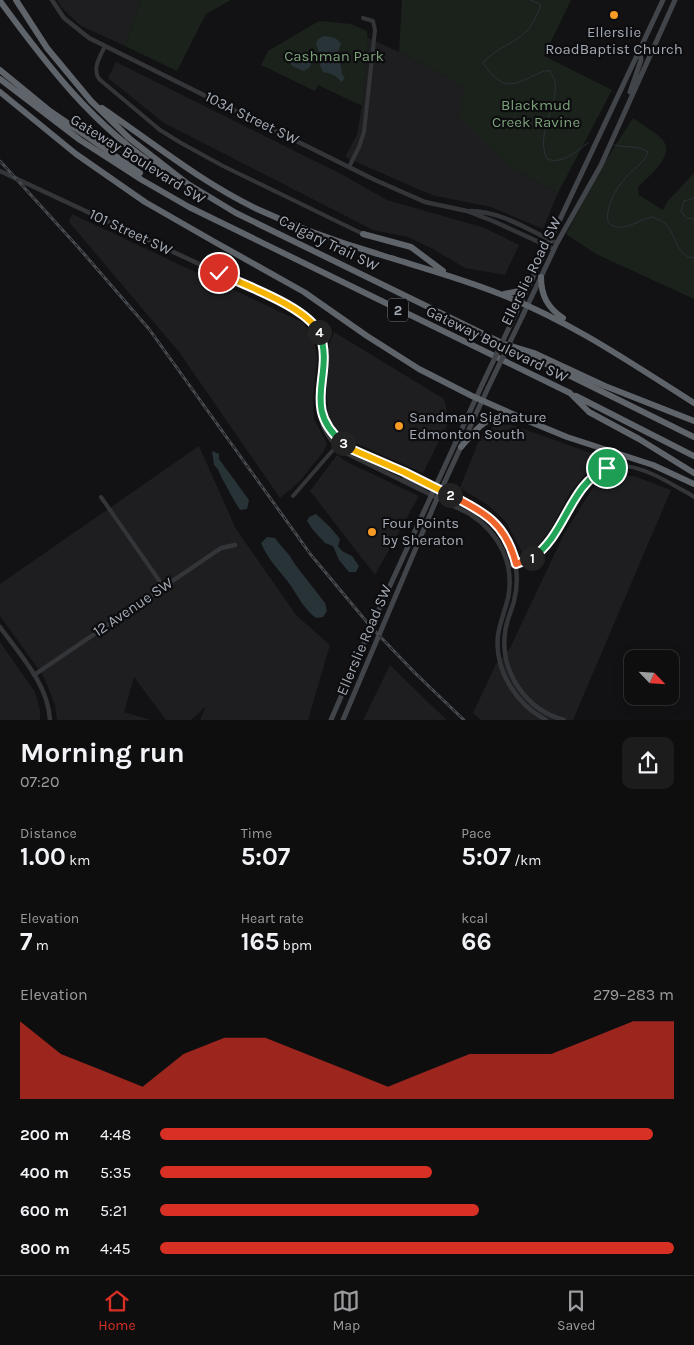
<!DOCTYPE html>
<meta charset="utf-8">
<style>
:root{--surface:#0e0e0f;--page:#1c1c1d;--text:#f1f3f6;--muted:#9b9c9e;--line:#2e2e2f;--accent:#d93025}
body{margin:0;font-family:Karla,sans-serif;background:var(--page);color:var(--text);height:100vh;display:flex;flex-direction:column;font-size:19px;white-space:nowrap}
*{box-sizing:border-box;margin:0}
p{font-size:16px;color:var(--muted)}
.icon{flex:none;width:28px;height:28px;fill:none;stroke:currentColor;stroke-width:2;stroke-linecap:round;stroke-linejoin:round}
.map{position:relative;height:720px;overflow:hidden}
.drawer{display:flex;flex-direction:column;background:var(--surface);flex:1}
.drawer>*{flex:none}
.needle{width:32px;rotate:115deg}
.tools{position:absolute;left:624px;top:650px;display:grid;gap:10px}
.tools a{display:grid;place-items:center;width:55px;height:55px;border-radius:10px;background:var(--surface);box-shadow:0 2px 12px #0003,0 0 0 1px var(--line);font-size:25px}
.pin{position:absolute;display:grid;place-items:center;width:42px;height:42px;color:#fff;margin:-21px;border:2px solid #fff;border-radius:50%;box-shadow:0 1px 5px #0007}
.km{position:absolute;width:25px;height:25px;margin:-12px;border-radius:50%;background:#222;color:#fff;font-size:14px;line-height:25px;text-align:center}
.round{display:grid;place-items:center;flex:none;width:52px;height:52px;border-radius:10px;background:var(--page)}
.head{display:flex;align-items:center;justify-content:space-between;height:85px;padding:0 20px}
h1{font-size:28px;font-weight:700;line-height:38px}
.stats{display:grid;grid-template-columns:repeat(3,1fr);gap:8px;height:85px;padding:5px 20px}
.stats div{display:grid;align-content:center}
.stats b{font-size:25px;font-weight:700}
.stats small{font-size:14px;font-weight:400}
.stats p{font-size:14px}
.chart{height:140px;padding:10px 20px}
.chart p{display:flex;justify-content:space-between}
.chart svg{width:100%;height:90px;margin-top:5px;fill:var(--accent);opacity:.7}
ul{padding:0 20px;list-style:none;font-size:16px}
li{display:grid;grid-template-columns:80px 60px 1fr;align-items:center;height:38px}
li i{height:12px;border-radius:6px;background:var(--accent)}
.tabs{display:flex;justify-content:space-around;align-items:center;height:70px;border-top:1px solid var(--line);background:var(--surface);font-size:14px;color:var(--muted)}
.tabs a{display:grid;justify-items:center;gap:2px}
.tabs .current{color:var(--accent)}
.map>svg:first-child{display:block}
.built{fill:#1e1e21}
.green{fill:#1a221b}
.water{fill:#283338}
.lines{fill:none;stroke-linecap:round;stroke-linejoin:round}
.stream{stroke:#283338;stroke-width:1}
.minor{stroke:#333539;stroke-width:4}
.tertiary{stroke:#333539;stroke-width:4.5}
.secondary{stroke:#414449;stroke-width:5}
.motorway{stroke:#5f636a;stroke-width:6}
.rail-casing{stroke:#46494e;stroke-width:3}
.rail{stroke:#0d0d0f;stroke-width:1;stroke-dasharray:4;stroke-linecap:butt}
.secondary-bridge{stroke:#414449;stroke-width:5}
.split-1-casing{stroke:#fff;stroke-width:10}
.split-2-casing{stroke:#fff;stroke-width:10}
.split-3-casing{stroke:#fff;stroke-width:10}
.split-4-casing{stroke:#fff;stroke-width:10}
.split-5-casing{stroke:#fff;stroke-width:10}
.split-1{stroke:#22a559;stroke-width:6}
.split-2{stroke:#f0652b;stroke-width:6}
.split-3{stroke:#f5b400;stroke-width:6}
.split-4{stroke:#22a559;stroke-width:6}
.split-5{stroke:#f5b400;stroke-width:6}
.poi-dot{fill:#f89b26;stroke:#0d0d0f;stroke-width:2}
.labels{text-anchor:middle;stroke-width:4.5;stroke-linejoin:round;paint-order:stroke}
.shield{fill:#0d0d0f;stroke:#767b83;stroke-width:1}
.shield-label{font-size:14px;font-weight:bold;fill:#a3aab5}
.poi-label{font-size:15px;fill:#a3aab5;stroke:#0d0d0f;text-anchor:start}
.park-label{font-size:15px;fill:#7ba179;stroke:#0d0d0f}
.street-label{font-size:15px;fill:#a3aab5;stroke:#0d0d0f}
</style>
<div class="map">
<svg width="694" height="720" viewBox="0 0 694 720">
<rect width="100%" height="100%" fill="#121214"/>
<!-- built -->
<path class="built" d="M57 0H141L125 46 81 26 61 7Z
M368 38 399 52 465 87 513 169 558 193 543 229 491 207 436 196 420 190 345 157 357 135 362 105Z
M116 62 343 175 387 200 485 228 519 245 505 275 465 268 433 249 408 237 373 230 164 123 108 78Z
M72 214 304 323 315 346 317 359 313 401 314 419 327 443 324 451 300 481 280 498 179 352 69 222Z
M334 332 444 399 449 421 423 473 351 441 336 429 331 422 328 413 326 384 329 345Z
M499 424 512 425 608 459 584 476 570 493 549 532 533 551 523 554 506 522 488 505 460 488 479 440 490 428Z
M199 446 236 529 296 615 330 645 308 720H200L206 706 191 720H166L134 677 124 712 151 720H57L55 705 44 677 0 616V584Z
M337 455 347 462 419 496 375 575 310 491Z
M606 476H634L671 490 573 720H481L473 713 496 664 510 648 564 534 592 489Z
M0 642 35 692 40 711V720H0Z
M390 665 431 705 447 720H363Z"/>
<!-- green -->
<path class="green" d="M141 0H231L206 14 177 71 125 46Z
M402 0H571L544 56 612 90 558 193 513 169 459 118 465 87 399 52Z
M319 21 351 24 367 31 368 42 362 105H360L318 85 315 91 261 65 268 51Z
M633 118C642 125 654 131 662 139 677 155 648 177 638 187L639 195 663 210 667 202 694 173V299L596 254 566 234 604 163Z"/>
<!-- water -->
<path class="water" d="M324 36C332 37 337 37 341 44L338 52 326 53 325 57C338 64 341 56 342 75L345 77 342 82C339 80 338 78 335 76 324 69 323 79 319 60L312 62 309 68 304 71 292 66 290 61C296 45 308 55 318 55L319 52 316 44 318 39Z
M212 451 219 454V459L249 500 247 509 240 510C234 501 229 491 224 482 220 476 220 470 214 465Z
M316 514 330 527 340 539 338 546 342 551 352 556 359 566 356 572H349L339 560 333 546 325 543 313 530 307 521 309 517Z
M267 537 275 538C281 547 290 554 294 563L325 603 327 611 323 617 316 618C304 609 299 598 291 586 281 572 268 560 261 543Z"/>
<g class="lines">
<!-- stream -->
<path class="stream" d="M530 0 540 4V8C537 15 531 27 526 32 512 45 495 48 483 63 503 92 512 86 539 73 544 71 545 70 550 71 551 74 554 78 555 82 558 107 535 134 547 159 562 165 576 151 588 143
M614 145C624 148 640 145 648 152 645 162 636 167 630 173 618 185 605 205 608 222 620 235 638 220 652 217 657 219 663 221 667 225 675 235 678 258 694 258
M694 198 684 201 681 211 686 218 694 219"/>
<!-- minor -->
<path class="minor" d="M105 46C100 57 92 68 99 79L160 130 181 143 223 166 363 234
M349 167 359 147 364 132 375 30 373 21 363 18
M293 496 339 443
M101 497 163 586
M508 566C522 564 533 559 543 550 569 525 580 462 624 466 647 468 669 483 688 493L694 497"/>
<!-- tertiary -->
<path class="tertiary" d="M52 0 64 18 89 38 375 180 425 202 467 211 493 221 554 249
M0 171 289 306C363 344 283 411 346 453L470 514C499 533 515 563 508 598 505 611 500 622 498 635 494 670 516 704 546 720
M470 211C501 211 530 231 557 243
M322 414C326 423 331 432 338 439 350 451 367 456 382 462 403 471 423 481 443 491 466 504 490 512 504 535 516 554 520 578 514 601 511 612 506 622 505 633 500 672 526 710 564 720
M405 479 437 491
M0 627C20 655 48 684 50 720
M34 675 221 548 235 545"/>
<!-- secondary -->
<path class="secondary" d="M630 92 641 60 640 50
M516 313 663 0
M523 315 557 243 601 165 675 0
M331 720 371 627 482 385
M343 720 435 503 488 388"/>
<!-- motorway -->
<path class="motorway" d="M16 0 47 48 91 101 129 138 188 184 236 213 504 344 534 353 605 386 694 421
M0 1C46 64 95 128 162 170
M0 70 50 111 140 173
M0 79 80 140 142 180 189 207 570 393 589 412 639 439 694 473
M0 92 76 154 145 202 213 241 304 292 367 336 419 369 472 396 533 423 567 437 653 465 694 484
M102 108C153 143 201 182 257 209 296 227 337 242 378 254 419 267 460 278 500 294 570 321 631 363 694 403
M363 234 411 247 443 271
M541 277C541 296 548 308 563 318
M504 294 519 291 532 279
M530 356 694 437
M576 396 694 456
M461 447C475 431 488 412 512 417"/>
<!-- rail casing -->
<g class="rail-casing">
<path id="rail" d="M0 161 78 247 149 329 311 555 371 627 415 673 464 720"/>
</g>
<!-- rail -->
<use href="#rail" class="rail"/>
<!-- secondary-bridge -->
<path class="secondary-bridge" d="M482 385 516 313
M488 388 523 315"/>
</g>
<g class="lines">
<!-- split-1 casing -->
<g class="split-1-casing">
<path id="split-1" d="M532 558C566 535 569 485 607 468"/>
</g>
<!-- split-2 casing -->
<g class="split-2-casing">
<path id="split-2" d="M450 495C485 512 506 524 516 564L532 558"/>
</g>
<!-- split-3 casing -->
<g class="split-3-casing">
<path id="split-3" d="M343 443 351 449 404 472 450 495"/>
</g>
<!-- split-4 casing -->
<g class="split-4-casing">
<path id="split-4" d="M319 332C336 374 299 406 343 443"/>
</g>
<!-- split-5 casing -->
<g class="split-5-casing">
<path id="split-5" d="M219 273C246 286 305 306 319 332"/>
</g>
<!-- split-1 -->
<use href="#split-1" class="split-1"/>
<!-- split-2 -->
<use href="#split-2" class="split-2"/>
<!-- split-3 -->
<use href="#split-3" class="split-3"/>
<!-- split-4 -->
<use href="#split-4" class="split-4"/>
<!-- split-5 -->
<use href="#split-5" class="split-5"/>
</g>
<!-- markers -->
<g class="poi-dot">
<circle cx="614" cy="15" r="5"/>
<circle cx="399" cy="426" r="5"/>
<circle cx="372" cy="532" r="5"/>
</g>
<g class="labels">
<!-- shield labels -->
<rect class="shield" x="388" y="298.5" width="20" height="23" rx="4"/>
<g class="shield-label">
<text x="398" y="315">2</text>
</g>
<!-- poi labels -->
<g class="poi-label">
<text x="614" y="37" text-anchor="middle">Ellerslie<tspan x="614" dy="17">RoadBaptist Church</tspan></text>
<text x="409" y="422">Sandman Signature<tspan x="409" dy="17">Edmonton South</tspan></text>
<text x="382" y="528">Four Points<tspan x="382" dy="17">by Sheraton</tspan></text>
</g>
<!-- park labels -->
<g class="park-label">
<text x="334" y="61">Cashman Park</text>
<text x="536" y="110">Blackmud<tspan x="536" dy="17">Creek Ravine</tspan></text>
</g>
<!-- street labels -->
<g class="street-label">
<text transform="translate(252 118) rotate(26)" y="5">103A Street SW</text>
<text transform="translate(138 159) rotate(32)" y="5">Gateway Boulevard SW</text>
<text transform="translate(131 232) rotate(25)" y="5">101 Street SW</text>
<text transform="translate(329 243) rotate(26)" y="5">Calgary Trail SW</text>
<text transform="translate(531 271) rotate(-64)" y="5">Ellerslie Road SW</text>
<text transform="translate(497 344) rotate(26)" y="5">Gateway Boulevard SW</text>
<text transform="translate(133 607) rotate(-34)" y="5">12 Avenue SW</text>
<text transform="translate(364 640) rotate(-67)" y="5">Ellerslie Road SW</text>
</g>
</g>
</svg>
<div class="tools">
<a><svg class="needle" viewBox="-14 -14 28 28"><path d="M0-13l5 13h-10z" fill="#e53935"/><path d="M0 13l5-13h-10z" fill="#9b9c9e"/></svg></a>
</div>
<div class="pin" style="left:607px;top:468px;background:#1e9e55"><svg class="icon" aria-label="arrive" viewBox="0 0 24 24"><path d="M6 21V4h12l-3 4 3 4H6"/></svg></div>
<div class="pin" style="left:219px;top:273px;background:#d93025"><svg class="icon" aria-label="check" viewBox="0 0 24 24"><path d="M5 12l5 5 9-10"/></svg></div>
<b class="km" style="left:532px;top:558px">1</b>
<b class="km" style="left:450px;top:495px">2</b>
<b class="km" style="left:343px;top:443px">3</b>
<b class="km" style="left:319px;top:332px">4</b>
</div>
<section class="drawer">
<div class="head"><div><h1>Morning run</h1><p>07:20</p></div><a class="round"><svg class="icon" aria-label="share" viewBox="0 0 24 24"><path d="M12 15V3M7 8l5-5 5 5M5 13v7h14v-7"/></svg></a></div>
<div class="stats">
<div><p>Distance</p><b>1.00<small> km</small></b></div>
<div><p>Time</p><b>5:07</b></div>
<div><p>Pace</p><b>5:07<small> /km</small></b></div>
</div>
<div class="stats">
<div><p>Elevation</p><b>7<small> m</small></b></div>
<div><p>Heart rate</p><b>165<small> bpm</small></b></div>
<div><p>kcal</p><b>66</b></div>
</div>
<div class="chart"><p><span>Elevation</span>279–283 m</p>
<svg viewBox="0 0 160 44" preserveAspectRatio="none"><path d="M0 44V6L10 22L20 30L30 38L40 22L50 14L60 14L70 22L80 30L90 38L100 30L110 22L120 22L130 22L140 14L150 6L160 6V44z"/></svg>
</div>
<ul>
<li><b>200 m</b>4:48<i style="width:96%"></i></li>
<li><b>400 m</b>5:35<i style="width:53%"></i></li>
<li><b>600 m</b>5:21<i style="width:62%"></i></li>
<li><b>800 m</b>4:45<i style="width:100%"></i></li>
</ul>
</section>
<nav class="tabs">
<a class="current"><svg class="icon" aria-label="home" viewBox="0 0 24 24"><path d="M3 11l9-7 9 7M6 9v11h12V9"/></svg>Home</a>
<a><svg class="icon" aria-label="map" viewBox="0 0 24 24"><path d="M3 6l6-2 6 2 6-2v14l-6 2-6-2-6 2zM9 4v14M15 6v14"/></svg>Map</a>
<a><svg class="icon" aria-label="saved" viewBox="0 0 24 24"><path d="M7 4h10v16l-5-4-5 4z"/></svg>Saved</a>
</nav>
